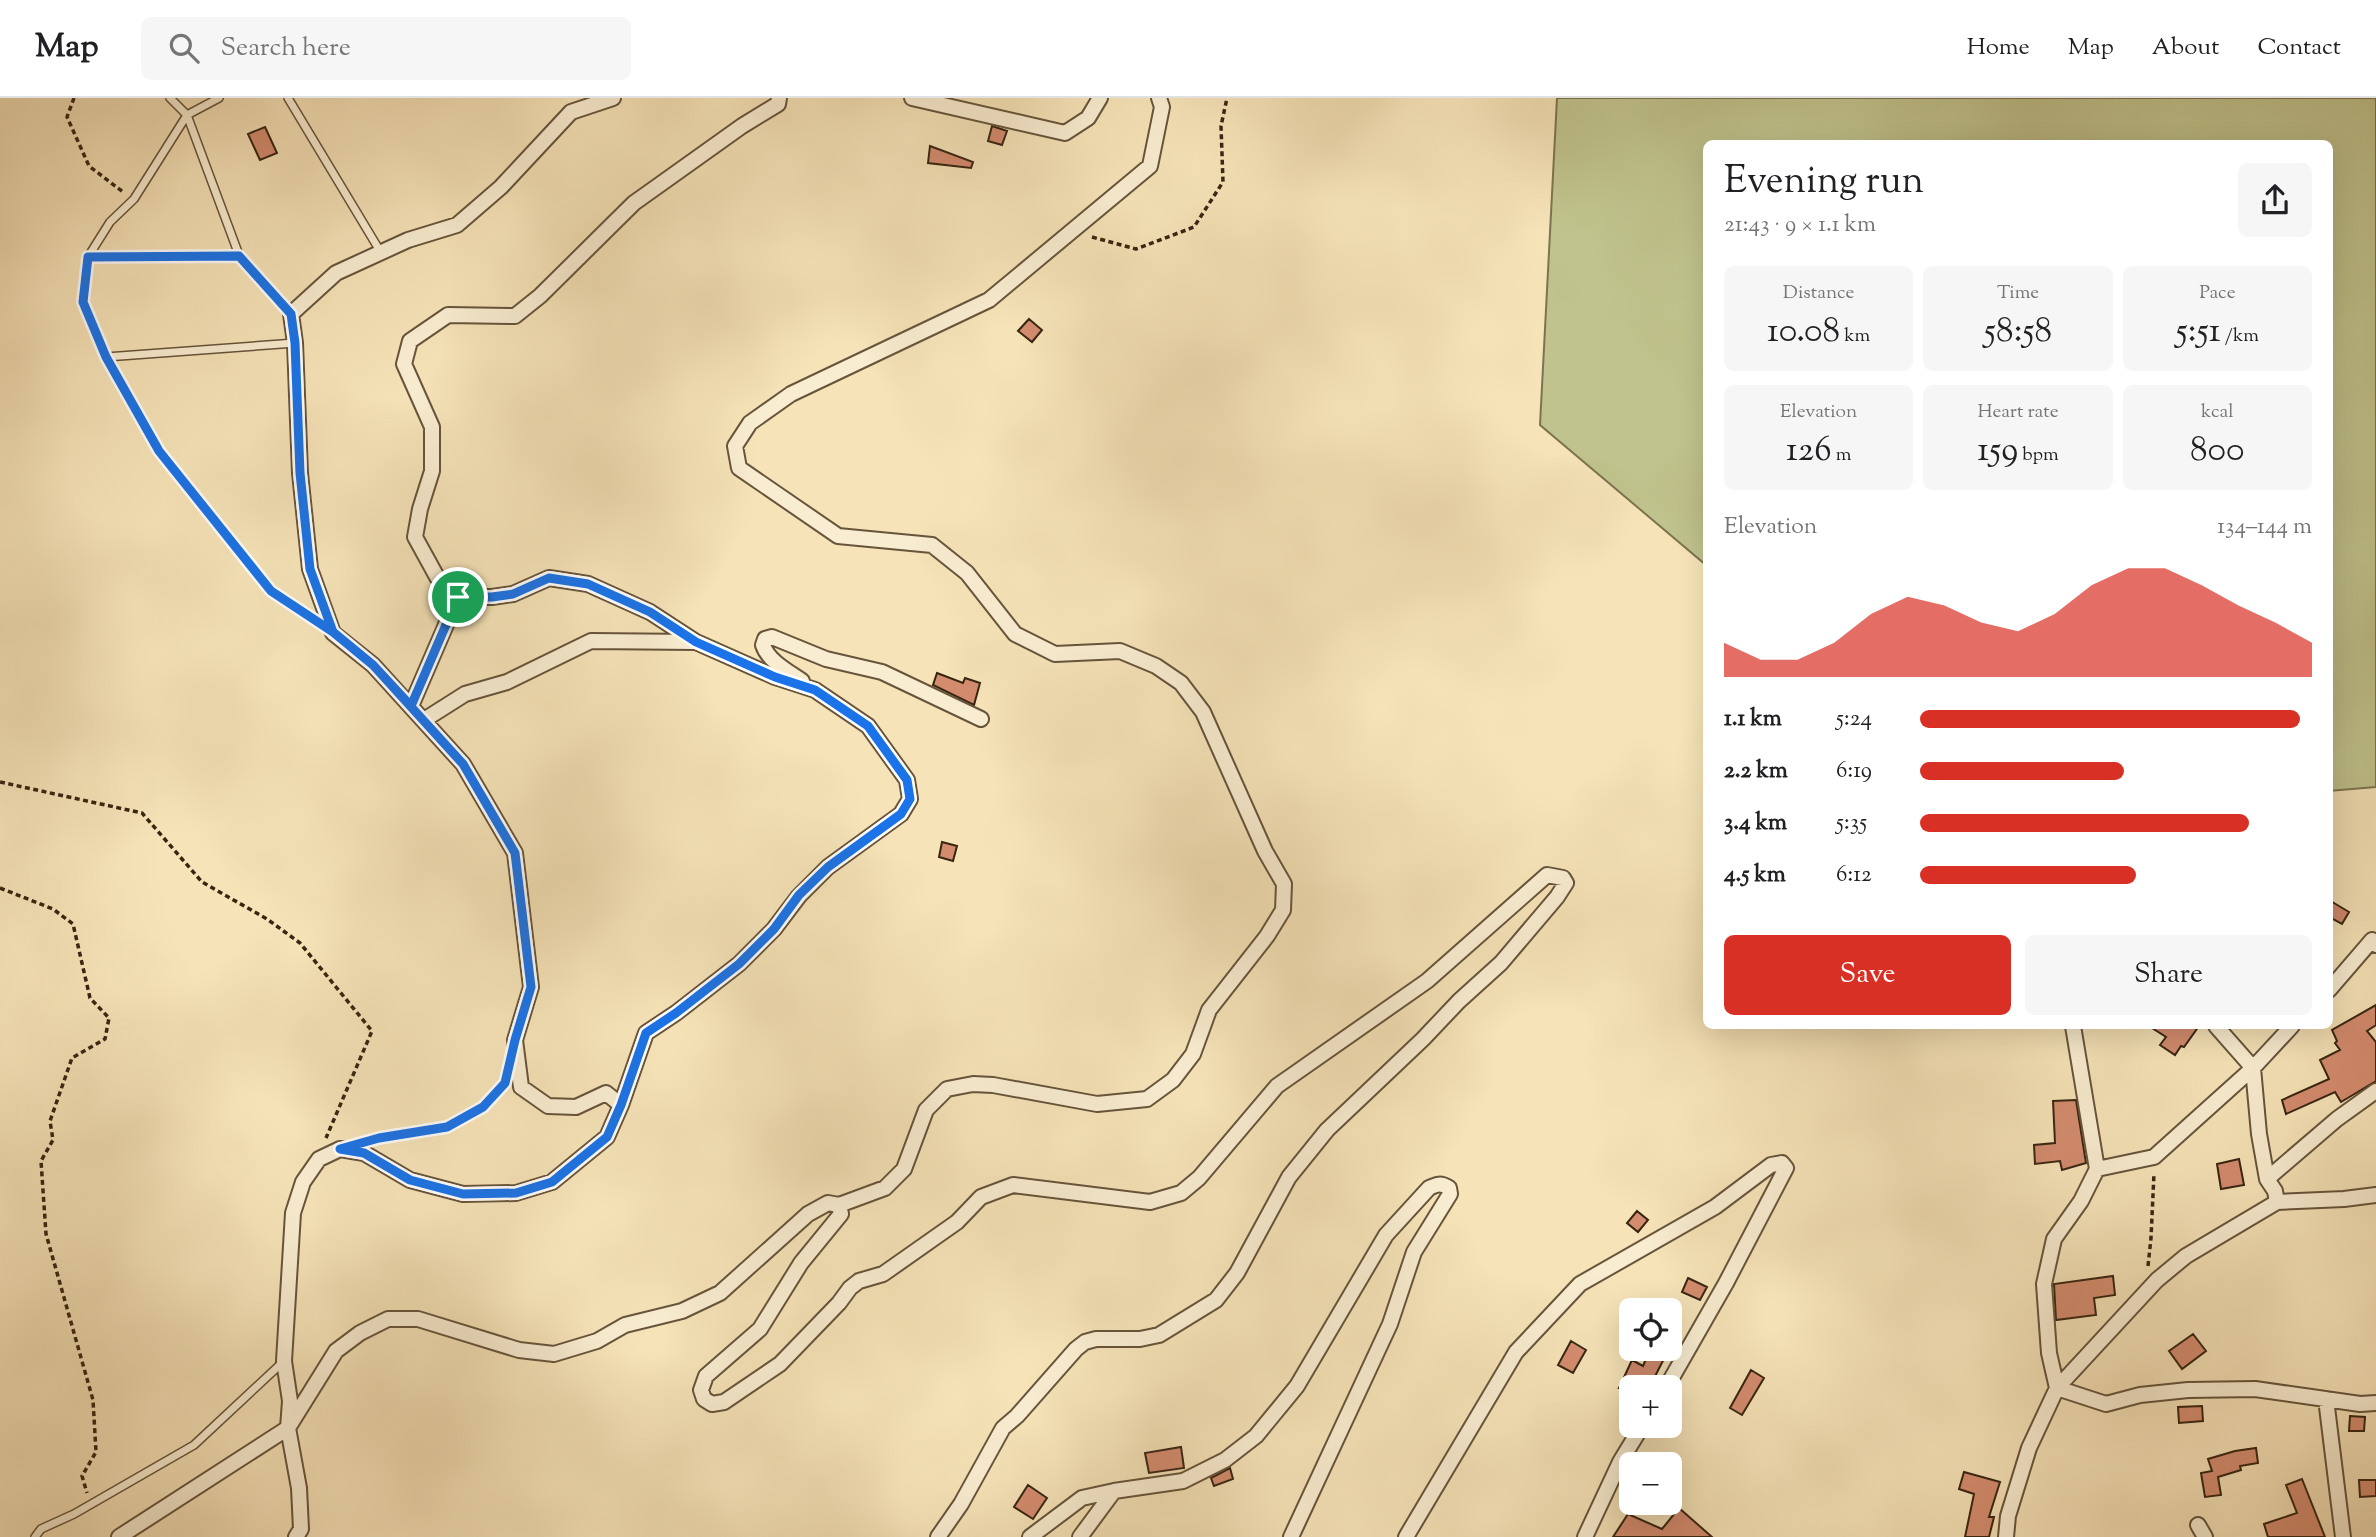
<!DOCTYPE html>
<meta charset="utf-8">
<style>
:root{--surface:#fff;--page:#f6f6f6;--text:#202124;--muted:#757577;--line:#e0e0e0;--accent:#d93025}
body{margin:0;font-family:"Sorts Mill Goudy",serif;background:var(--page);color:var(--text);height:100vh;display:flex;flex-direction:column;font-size:26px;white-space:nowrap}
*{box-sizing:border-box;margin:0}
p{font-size:23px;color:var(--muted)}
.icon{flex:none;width:38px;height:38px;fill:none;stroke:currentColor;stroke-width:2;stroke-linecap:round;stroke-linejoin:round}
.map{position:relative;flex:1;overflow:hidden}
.drawer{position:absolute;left:1703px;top:42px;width:630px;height:889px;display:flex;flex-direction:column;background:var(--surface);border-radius:10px;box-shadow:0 7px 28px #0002}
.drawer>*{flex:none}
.controls{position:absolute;left:1619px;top:1200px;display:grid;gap:14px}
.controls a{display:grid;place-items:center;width:63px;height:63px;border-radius:10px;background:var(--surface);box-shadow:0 7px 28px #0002;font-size:35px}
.pin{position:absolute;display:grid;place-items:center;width:60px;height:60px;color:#fff;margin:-30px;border:4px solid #fff;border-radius:50%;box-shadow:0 2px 7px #0007}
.round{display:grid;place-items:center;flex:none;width:74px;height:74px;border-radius:10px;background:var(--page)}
.overview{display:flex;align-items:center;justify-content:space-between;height:119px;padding:0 21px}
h1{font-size:38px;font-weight:600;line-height:52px}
.stats{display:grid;grid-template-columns:repeat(3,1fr);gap:10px;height:119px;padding:7px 21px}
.stats div{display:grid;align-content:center;border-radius:10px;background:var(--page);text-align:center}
.stats b{font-size:35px;font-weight:600}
.stats small{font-size:19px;font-weight:400}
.stats p{font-size:19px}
.chart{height:196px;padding:14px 21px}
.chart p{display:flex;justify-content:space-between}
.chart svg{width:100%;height:126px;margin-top:7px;fill:var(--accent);opacity:.7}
.cta{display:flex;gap:14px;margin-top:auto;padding:14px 21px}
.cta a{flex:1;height:80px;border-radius:10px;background:var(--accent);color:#fff;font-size:28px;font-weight:600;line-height:80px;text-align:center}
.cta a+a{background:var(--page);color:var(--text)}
ul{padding:0 21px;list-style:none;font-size:23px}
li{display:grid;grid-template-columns:112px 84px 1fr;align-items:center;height:52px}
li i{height:18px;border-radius:9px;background:var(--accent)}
header{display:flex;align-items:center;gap:42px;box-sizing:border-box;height:98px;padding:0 35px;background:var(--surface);border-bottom:2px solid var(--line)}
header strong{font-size:33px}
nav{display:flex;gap:38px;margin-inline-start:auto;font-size:24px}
.search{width:490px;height:63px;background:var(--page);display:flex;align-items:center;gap:18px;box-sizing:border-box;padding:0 24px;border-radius:10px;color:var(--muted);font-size:26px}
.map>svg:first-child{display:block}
.green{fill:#c0c38d;stroke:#7c744f;stroke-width:2}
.building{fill:#d48c6f;stroke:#372511;stroke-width:2}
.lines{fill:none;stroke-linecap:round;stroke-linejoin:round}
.service-casing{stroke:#67543b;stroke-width:10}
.minor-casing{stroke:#67543b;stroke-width:18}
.path{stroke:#372511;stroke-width:3.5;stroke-dasharray:5 3.5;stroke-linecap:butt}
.service{stroke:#f9edd1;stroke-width:7}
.minor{stroke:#f9edd1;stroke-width:14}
.route-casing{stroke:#fff;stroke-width:14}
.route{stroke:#1a73e8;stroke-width:9}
</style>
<header>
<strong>Map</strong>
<div class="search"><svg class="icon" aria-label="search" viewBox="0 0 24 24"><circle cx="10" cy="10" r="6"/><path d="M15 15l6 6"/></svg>Search here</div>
<nav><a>Home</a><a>Map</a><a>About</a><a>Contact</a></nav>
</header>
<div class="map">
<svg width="2376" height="1439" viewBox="0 0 2376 1439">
<rect width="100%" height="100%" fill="#f6e3b8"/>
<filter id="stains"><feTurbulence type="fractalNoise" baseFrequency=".00286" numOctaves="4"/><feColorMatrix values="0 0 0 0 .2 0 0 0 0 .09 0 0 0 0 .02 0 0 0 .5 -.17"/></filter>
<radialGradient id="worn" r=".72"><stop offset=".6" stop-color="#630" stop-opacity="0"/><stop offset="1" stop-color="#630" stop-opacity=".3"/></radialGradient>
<!-- green -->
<path class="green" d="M1557 0H2376V689L2329 693V46H1706V467L1540 327Z"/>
<!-- building -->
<path class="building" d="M992 28 1007 33 1002 47 988 43Z
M265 29 277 55 260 62 248 36Z
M930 48 973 64 971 70 928 65Z
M1029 221 1042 232 1032 244 1018 233Z
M937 575 963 585 965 580 980 585 974 607 933 587Z
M942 744 957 748 953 763 939 759Z
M2329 802 2349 814 2342 826 2329 819Z
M2376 907V927L2367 933 2376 944V983L2341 1004 2335 994 2286 1016 2282 1002 2329 981 2320 962 2340 952 2335 945 2337 943 2332 932Z
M2149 928H2199L2184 949 2181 948 2175 957 2160 947 2166 939Z
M2076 1002 2086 1065 2062 1072 2060 1063 2035 1066 2034 1047 2055 1045 2053 1003Z
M2239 1061 2244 1087 2221 1091 2217 1066Z
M1637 1113 1648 1122 1638 1134 1627 1125Z
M2113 1178 2115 1197 2094 1200 2096 1217 2056 1222 2054 1186Z
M1688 1180 1707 1189 1700 1202 1682 1194Z
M2193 1236 2206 1253 2182 1271 2169 1253Z
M1571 1243 1586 1252 1573 1275 1558 1267Z
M1623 1251H1669L1649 1290H1619L1632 1262 1643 1268 1646 1261Z
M1751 1272 1764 1280 1742 1317 1730 1310Z
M2202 1308 2203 1323 2179 1325 2178 1309Z
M2350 1318 2365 1319 2364 1333H2349Z
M1181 1349 1184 1370 1149 1375 1145 1355Z
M2256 1350 2258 1365 2240 1368 2241 1372 2218 1379 2221 1397 2205 1399 2201 1375 2212 1373 2208 1361 2235 1353Z
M1230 1370 1233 1381 1214 1388 1211 1380Z
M1964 1374 2000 1384 1989 1419H1994L1989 1439H1965L1974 1396 1959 1391Z
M2302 1381 2325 1439H2268L2264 1426 2297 1415 2286 1387Z
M2359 1382H2376V1398L2360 1399Z
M1028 1387 1047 1400 1033 1421 1014 1409Z
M1679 1410 1712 1439H1613L1628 1416 1662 1431Z"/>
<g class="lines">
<!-- service casing -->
<g class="service-casing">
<path id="service" d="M219 0 187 17 239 157 291 216
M288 0 380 153
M239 157 88 159 83 204 106 259 159 353 271 493 329 532
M88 159 110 124 134 101 187 17 170 0
M106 259 295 245
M347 1049 379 1039 447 1029 483 1009 505 985 512 953
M35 1439 41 1431 74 1416 194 1347 284 1263"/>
</g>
<!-- minor casing -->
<g class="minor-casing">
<path id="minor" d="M912 0 1065 35 1088 20 1100 0
M802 583C789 574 768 563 763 547L765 541 772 539 826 561 882 574 981 621
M411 608 458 499
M424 622 465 596 507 584 591 543 695 544
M2329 892 2372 842 2376 847
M2073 928 2097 1071 2081 1103 2054 1141 2044 1186 2049 1255 2057 1290 2106 1306 2140 1297 2188 1292 2255 1291 2360 1306 2376 1305
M2216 928 2253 970 2259 1036 2267 1081 2275 1093 2277 1104 2344 1101 2376 1097
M621 1007 646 935 676 915 739 866 774 831 799 798 828 769 901 716 910 701 907 682 868 628 815 592 775 579 696 544 650 514 588 486 549 480 513 496 492 499H458L437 479 415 439 420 411 432 373V329L404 266 410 243 448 217 515 218 540 198 634 105 742 28 778 6 779 0
M2097 1071 2154 1059 2253 970 2292 928
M2267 1081 2337 1021 2376 993
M839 1107 885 1090 904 1071 926 1012 947 991 973 986 993 987 1097 1006 1147 1001 1173 982 1193 956 1209 912 1267 838 1283 812 1284 786 1265 753 1203 614 1181 585 1156 568 1120 553 1055 556 1015 536 967 475 932 447 838 438 739 370 735 348 750 325 791 296 989 202 1150 68 1162 9 1159 0
M2326 1301 2343 1439
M2198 1427 2205 1439
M119 1439 288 1330 336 1253 360 1235 388 1221H418L519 1252 554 1256 597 1243 625 1227 682 1213 720 1195 808 1116 828 1105 839 1107 841 1116 801 1165 760 1231 706 1278 701 1292 704 1301 712 1306 724 1304 780 1266 839 1205 850 1190 859 1183 883 1176 957 1124 981 1099 1013 1087 1150 1104 1181 1095 1199 1080 1277 988 1427 883 1547 777 1563 780 1566 785 1557 799 1501 865 1459 903 1423 941 1327 1032 1289 1079 1237 1175 1216 1202 1159 1237 1140 1241H1096L1085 1244 1076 1251 1017 1318 1003 1330 961 1406 938 1439
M296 1439 301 1431 299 1390 288 1330 290 1303 284 1263 293 1115 303 1084 319 1061 340 1051 364 1055 410 1082 463 1096 516 1095 552 1084 607 1039 621 1007 606 995 576 1009 548 1008 521 989 515 942 531 889 515 755 463 666 373 567 333 535 310 471 300 375 295 245 291 216 336 175 408 142 457 127 501 89 571 14 613 0
M1030 1439 1082 1400 1114 1393 1183 1383 1225 1362 1256 1338 1297 1288 1386 1137 1429 1090C1437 1086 1441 1085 1449 1090L1450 1096 1414 1154 1390 1226 1291 1439
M1080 1439 1114 1393
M1406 1439 1516 1254 1580 1186 1715 1109 1771 1067 1782 1065 1786 1070 1726 1185 1666 1290
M1585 1439 1620 1364 1642 1328
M2006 1439 2008 1418 2029 1350 2057 1290 2157 1182 2186 1158 2277 1104"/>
</g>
<!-- path -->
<path class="path" d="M74 0 67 19 89 68 123 94
M1092 139 1136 151 1194 129 1223 84 1221 28 1227 0
M0 684 142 715 202 784 267 821 300 845 372 933 326 1040
M0 790 53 811 73 826 90 900 109 920 105 941 72 960 50 1023 53 1042 41 1063 46 1136 93 1302 96 1354 82 1378 87 1395
M2148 1168 2151 1140 2154 1075"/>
<!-- service -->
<use href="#service" class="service"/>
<!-- minor -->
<use href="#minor" class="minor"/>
</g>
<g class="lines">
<!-- route casing -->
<g class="route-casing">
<path id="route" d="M458 499 411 608 373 567 333 534 310 471 300 375 295 245 291 216 239 158 88 159 83 204 106 259 159 353 271 493 333 534 373 567 463 666 515 755 531 889 515 942 505 985 483 1009 447 1029 379 1040 340 1051 364 1055 410 1082 463 1096 516 1095 552 1084 607 1039 621 1007 646 935 676 915 739 866 774 831 799 797 828 769 901 716 910 701 907 682 868 628 815 592 775 579 696 544 650 514 588 486 549 480 513 496 492 499H458"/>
</g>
<!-- route -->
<use href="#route" class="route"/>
</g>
<rect width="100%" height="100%" filter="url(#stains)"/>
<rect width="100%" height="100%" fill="url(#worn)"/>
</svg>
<div class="controls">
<a><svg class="icon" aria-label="locate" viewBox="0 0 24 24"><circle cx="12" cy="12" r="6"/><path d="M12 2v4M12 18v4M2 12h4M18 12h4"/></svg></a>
<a>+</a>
<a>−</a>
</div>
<div class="pin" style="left:458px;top:499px;background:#1e9e55"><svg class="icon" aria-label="arrive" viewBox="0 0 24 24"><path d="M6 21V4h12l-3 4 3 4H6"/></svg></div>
<section class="drawer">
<div class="overview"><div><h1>Evening run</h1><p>21:43 · 9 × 1.1 km</p></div><a class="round"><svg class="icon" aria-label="share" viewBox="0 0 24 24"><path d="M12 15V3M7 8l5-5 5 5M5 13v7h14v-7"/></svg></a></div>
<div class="stats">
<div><p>Distance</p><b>10.08<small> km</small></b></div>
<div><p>Time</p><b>58:58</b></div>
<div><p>Pace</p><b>5:51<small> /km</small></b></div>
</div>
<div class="stats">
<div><p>Elevation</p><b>126<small> m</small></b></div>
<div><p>Heart rate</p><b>159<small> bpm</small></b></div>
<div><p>kcal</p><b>800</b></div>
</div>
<div class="chart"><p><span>Elevation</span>134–144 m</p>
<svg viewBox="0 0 160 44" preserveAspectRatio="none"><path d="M0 44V32L10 38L20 38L30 32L40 22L50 16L60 19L70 25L80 28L90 22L100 12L110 6L120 6L130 12L140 19L150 25L160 32V44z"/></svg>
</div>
<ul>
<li><b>1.1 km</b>5:24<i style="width:97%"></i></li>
<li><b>2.2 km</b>6:19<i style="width:52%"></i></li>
<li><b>3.4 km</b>5:35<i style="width:84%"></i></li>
<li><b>4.5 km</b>6:12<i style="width:55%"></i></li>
</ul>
<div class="cta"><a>Save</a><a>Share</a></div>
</section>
</div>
